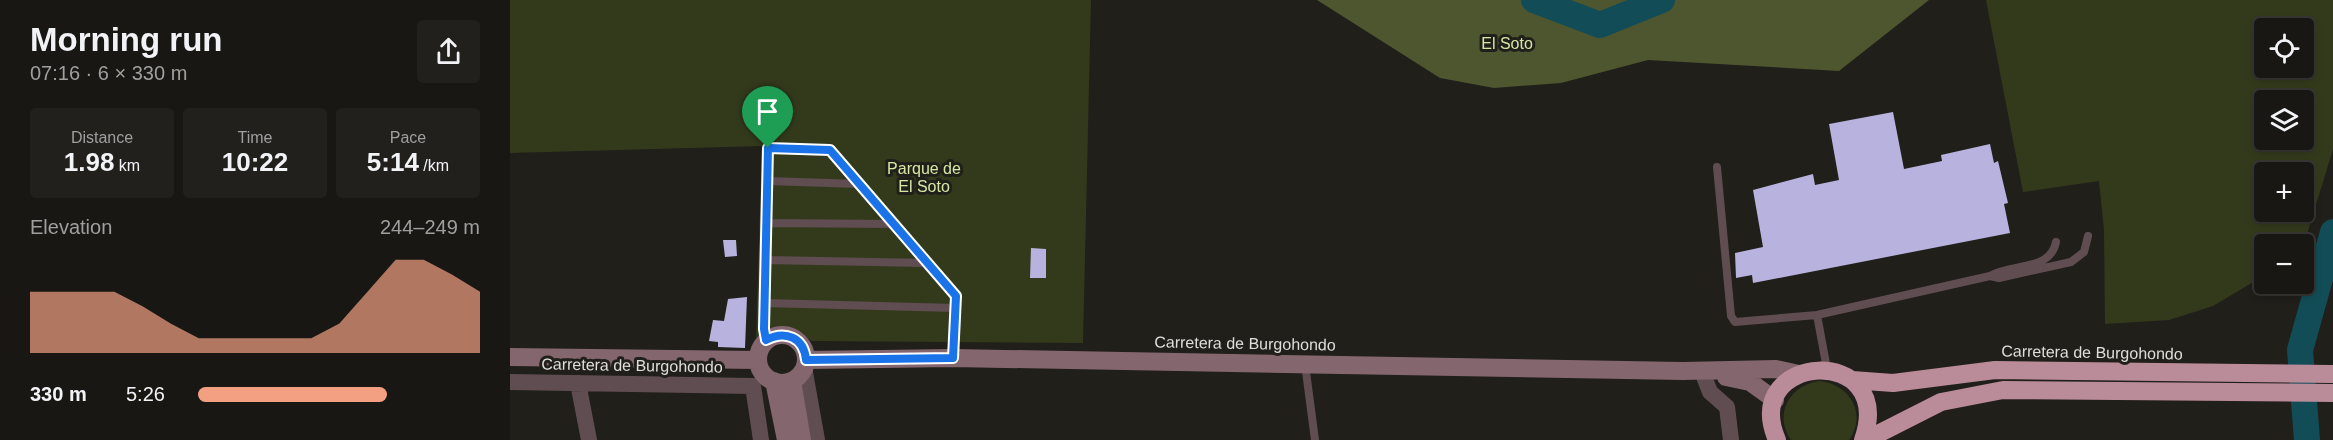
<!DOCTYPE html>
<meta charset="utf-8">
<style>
:root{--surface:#181714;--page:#21201d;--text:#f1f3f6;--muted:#9f9fa0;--line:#363634;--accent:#f3a082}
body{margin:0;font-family:Helvetica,sans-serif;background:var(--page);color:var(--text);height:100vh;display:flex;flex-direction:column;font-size:22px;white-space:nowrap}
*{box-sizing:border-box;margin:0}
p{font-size:20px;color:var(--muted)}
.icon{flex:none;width:33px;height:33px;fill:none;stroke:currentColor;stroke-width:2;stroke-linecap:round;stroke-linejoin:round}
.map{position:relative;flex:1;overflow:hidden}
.sheet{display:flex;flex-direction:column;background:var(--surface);width:510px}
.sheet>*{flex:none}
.fabs{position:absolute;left:1744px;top:18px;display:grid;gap:12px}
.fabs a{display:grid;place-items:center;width:60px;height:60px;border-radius:6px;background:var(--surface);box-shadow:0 3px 9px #0003,0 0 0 2px var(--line);font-size:30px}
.pin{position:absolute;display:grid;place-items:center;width:51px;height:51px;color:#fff;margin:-62px -26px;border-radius:50% 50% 50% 0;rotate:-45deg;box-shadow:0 0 6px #0007}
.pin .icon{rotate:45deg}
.round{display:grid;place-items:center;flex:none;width:63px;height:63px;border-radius:6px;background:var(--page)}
.overview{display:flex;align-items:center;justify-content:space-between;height:102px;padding:0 30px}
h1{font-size:33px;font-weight:700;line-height:45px}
.figures{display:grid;grid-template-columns:repeat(3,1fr);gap:9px;height:102px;padding:6px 30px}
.figures div{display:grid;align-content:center;border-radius:6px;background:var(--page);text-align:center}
.figures b{font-size:26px;font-weight:700}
.figures small{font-size:16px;font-weight:400}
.figures p{font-size:16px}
.chart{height:168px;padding:12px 30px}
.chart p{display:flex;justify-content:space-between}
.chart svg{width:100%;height:108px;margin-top:6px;fill:var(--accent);opacity:.7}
ul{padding:0 30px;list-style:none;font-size:20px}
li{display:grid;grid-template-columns:96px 72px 1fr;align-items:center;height:45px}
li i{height:15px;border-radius:8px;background:var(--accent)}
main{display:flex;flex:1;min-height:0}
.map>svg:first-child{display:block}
.green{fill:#333a1c;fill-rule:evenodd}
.forest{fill:#4d562f}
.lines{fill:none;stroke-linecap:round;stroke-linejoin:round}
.river{stroke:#124d57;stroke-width:26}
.building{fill:#b7b3de}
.lane{stroke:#604d52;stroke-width:8}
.street{stroke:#604d52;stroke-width:16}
.secondary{stroke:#84666f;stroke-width:18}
.highway{stroke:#ba8b99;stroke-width:18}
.route-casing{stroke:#fff;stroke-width:12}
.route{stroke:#1a73e8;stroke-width:8}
.labels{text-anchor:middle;stroke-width:6;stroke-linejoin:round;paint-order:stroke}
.park-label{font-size:16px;fill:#d6e7a3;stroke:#201f1a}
.street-label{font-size:16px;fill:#dfdedb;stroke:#201f1a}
</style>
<main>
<section class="sheet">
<div class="overview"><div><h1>Morning run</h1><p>07:16 · 6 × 330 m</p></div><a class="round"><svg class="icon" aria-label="share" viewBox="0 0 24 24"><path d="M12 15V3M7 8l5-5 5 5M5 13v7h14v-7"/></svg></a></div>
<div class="figures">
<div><p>Distance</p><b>1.98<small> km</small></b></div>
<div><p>Time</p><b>10:22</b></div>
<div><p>Pace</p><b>5:14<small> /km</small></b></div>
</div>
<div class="chart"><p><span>Elevation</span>244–249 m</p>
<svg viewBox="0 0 160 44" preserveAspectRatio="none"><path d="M0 44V19L10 19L20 19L30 19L40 25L50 32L60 38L70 38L80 38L90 38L100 38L110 32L120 19L130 6L140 6L150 12L160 19V44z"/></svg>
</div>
<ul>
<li><b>330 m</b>5:26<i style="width:67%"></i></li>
</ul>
</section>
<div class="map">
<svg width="1823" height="440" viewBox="0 0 1823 440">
<rect width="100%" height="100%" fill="#201f1a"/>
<!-- green -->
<path class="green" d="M0 0H581L573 343 302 341 284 330 257 327 252 337 246 340 252 146 0 153Z
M1476 0H1823V149L1794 244H1755V275L1703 306 1659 320 1595 324 1594 230 1589 181 1513 192ZM1755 28H1794V68H1755ZM1755 100H1794V140H1755ZM1794 172V212H1755V172Z
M1309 381C1339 384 1358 413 1339 440H1281C1263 414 1280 385 1309 381Z"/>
<!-- forest -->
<path class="forest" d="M807 0H1419L1329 71 1138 60 1051 83 984 88 930 78Z"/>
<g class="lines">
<!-- river -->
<path class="river" d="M1024 0 1090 25 1152 0
M1797 440 1790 350 1823 232"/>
</g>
<!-- building -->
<path class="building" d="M1383 112 1394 169 1432 161 1431 155 1480 144 1484 163 1488 161 1498 203 1494 204 1500 233 1243 283 1242 275 1226 278 1225 253 1253 247 1243 190 1303 174 1305 185 1329 180 1319 124Z
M213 240H226L227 256 215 257Z
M521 248 536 249V278H520Z
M237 297 235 348 208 347V342L199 341 203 320 214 321 218 299Z"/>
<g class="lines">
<!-- lane -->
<path class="lane" d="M1207 167 1221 316 1225 322 1307 315 1480 276C1501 263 1540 272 1546 242
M258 181 349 184
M257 223 384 224
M256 260 417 263
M1480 276 1489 278 1561 262 1574 252 1578 236
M255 303 445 308
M1307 315 1317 369
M256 341 254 329 258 148 320 150 446 296 443 358
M795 364 805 440
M243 386 254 374"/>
<!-- street -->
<path class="street" d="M294 367 307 440
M1193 374 1200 392 1217 407 1221 440
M0 382 243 386 251 440
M68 383 79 440"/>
<!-- secondary -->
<path class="secondary" d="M248 359a24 24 0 1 1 48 0a24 24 0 1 1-48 0Z
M0 357 248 360
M296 360 443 358 1173 371 1266 369 1289 374
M1216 377 1240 382 1265 400
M264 381 276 440
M282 381 292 440"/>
<!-- highway -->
<path class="highway" d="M1342 380 1383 383 1485 370 1823 374
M1267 440C1229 352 1387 343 1353 440
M1356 440 1431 402 1493 390 1823 393"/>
</g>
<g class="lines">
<!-- route casing -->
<g class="route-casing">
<path id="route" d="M258 148 320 150 446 296 443 358 296 360C294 337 275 330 256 340L254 329Z"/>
</g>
<!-- route -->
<use href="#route" class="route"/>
</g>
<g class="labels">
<!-- park labels -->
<g class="park-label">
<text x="997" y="49">El Soto</text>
<text x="414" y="174">Parque de<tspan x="414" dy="18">El Soto</tspan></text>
</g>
<!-- street labels -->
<g class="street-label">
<text transform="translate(735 343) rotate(1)" y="6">Carretera de Burgohondo</text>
<text transform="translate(1582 352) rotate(1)" y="6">Carretera de Burgohondo</text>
<text transform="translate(122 365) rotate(1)" y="6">Carretera de Burgohondo</text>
</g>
</g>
</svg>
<div class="fabs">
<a><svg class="icon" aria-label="locate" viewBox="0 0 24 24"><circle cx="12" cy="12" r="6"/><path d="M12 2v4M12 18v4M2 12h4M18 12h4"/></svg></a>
<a><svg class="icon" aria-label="layers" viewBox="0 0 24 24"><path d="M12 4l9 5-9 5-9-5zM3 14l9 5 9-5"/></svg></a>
<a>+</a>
<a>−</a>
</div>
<div class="pin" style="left:258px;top:148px;background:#1e9e55"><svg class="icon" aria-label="arrive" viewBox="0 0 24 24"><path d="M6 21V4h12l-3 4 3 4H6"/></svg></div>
</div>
</main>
